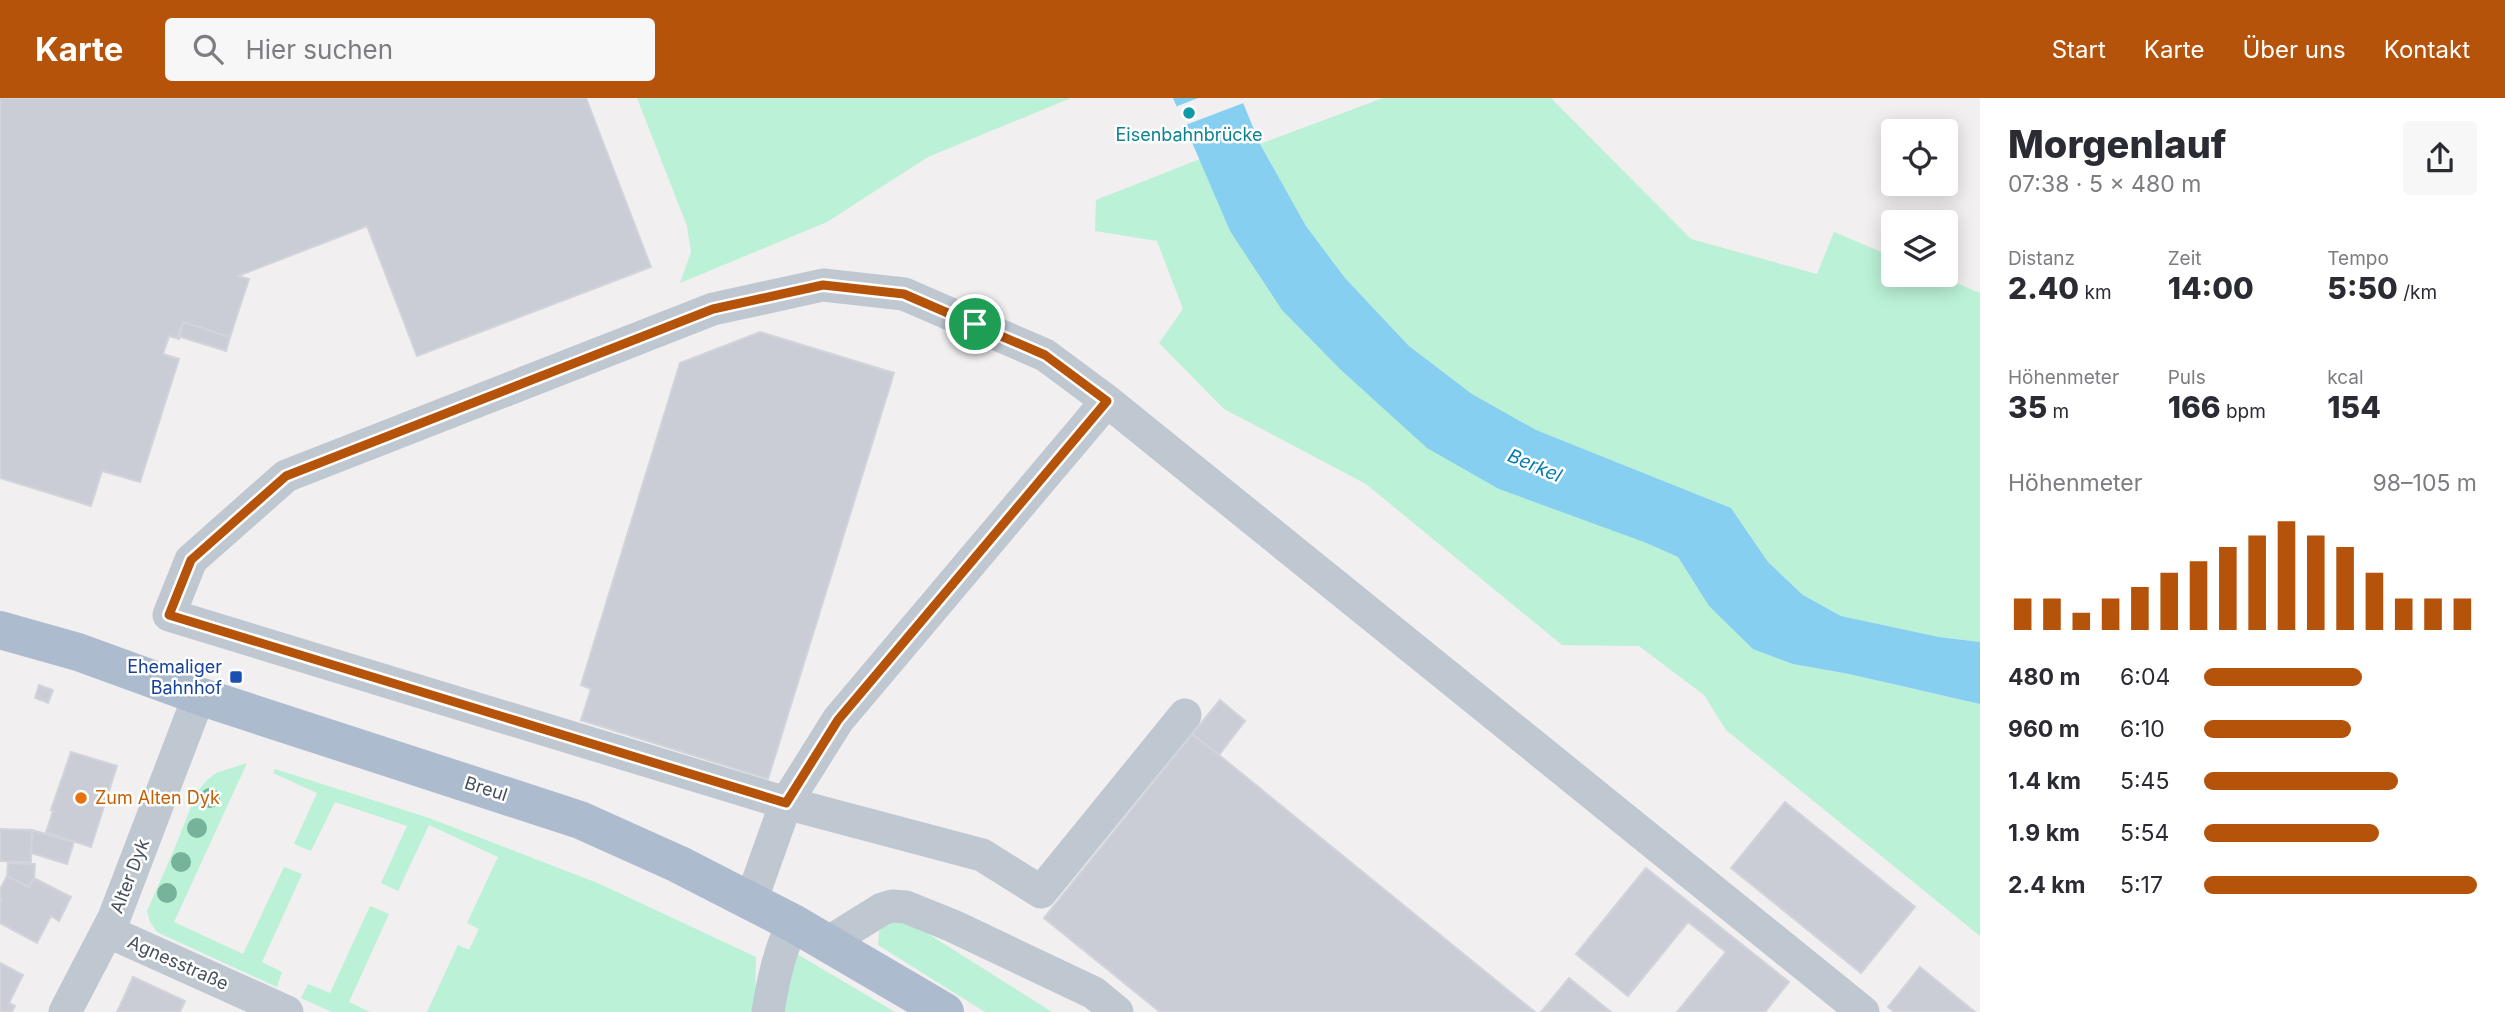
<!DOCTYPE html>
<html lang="de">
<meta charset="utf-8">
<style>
:root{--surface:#fff;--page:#f7f7f7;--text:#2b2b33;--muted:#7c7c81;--accent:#b45309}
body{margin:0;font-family:Inter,sans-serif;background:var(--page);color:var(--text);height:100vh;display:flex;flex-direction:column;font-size:26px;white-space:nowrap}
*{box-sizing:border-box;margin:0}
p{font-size:23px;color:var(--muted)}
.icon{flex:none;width:38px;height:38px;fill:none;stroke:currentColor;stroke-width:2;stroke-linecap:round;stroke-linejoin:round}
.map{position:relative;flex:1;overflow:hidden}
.details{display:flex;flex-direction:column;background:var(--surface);width:525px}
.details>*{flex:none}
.fabs{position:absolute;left:1881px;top:21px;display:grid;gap:14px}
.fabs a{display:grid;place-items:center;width:77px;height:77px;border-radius:7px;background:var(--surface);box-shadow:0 4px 18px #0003;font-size:35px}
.pin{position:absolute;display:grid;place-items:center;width:60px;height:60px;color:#fff;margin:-30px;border:4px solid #fff;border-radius:50%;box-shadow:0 2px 7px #0007}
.round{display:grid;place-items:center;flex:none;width:74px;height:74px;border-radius:7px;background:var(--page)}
.head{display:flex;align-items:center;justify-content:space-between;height:119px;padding:0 28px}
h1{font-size:38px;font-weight:800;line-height:52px}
.figures{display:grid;grid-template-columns:repeat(3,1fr);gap:10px;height:119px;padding:7px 28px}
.figures div{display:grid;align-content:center}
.figures b{font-size:30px;font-weight:800}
.figures small{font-size:19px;font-weight:400}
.figures p{font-size:19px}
.chart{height:196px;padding:14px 28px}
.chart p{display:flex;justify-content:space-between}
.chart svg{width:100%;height:126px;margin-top:7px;stroke:var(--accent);stroke-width:6}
ul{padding:0 28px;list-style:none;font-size:23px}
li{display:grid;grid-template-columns:112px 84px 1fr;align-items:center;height:52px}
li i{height:18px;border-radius:9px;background:var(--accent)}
header{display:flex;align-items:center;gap:42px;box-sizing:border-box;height:98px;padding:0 35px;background:var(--accent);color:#fff}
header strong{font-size:33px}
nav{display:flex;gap:38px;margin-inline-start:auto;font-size:24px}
.search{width:490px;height:63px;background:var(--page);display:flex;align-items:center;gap:18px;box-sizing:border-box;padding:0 24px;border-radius:7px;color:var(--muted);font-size:26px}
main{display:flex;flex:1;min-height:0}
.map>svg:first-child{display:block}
.green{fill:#bbf1d6}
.water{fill:#86cff0}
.pier{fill:#f1efef}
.building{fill:#cacdd5;stroke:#d2d4db;stroke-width:2}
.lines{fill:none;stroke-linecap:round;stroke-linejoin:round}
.minor{stroke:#bfc7d1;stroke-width:33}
.major{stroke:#adbbcf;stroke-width:38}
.tree{fill:#77b39b}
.route-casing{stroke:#fff;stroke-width:14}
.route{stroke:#b45309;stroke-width:9}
.culture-dot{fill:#0f9aa8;stroke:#fff;stroke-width:2.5}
.transit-dot{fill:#1a4fb4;stroke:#fff;stroke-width:2.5}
.food-dot{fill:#e8710a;stroke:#fff;stroke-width:2.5}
.labels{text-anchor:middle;stroke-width:5;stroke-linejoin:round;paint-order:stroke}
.culture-label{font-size:18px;fill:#0d838f;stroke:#fff}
.transit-label{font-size:18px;fill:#164399;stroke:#fff;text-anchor:end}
.street-label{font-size:18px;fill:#46505d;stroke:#fff}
.food-label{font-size:18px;fill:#c56008;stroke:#fff;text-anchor:start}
.water-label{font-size:19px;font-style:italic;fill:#067bb0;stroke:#fff}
</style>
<header>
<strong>Karte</strong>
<div class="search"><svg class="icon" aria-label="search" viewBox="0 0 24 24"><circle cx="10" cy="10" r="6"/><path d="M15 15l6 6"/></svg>Hier suchen</div>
<nav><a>Start</a><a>Karte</a><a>Über uns</a><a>Kontakt</a></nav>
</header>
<main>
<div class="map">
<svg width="1980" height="914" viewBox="0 0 1980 914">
<rect width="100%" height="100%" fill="#f1efef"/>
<!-- green -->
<path class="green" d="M637 0H1071L928 59 827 124 680 185 691 154 687 128Z
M1383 0H1551L1691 141 1817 176 1834 134 1893 159 1894 177H1937L1980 195V544L1939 539 1841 518 1803 497 1768 464 1731 410 1535 332 1472 296 1409 248 1345 180 1306 128 1260 46Z
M1200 61 1230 133 1644 444 1678 459 1709 508 1793 566 1849 576 1980 606V838L1726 632 1704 597 1639 548 1562 547 1366 386 1224 311 1159 245 1183 211 1157 143 1095 133 1096 102Z
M247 665 174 824 243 856 284 769 302 776 262 864 282 874 277 889 157 834 150 824 147 813 176 747 196 696 205 684 216 675Z
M275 671 429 720 600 786 756 859 755 914H427L458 847 469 852 479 831 467 825 498 759 429 727 398 793 381 785 407 728 335 704 311 753 294 746 317 695 273 675Z
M370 808 389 816 349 904 370 914H332L301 900 308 886 330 895Z
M903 820 1052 914H985L878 847 880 825Z
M797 856 895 914H774Z"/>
<!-- water -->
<path class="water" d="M1173 0H1241L1260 46 1306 128 1345 180 1409 248 1472 296 1536 332 1731 410 1768 464 1803 497 1841 518 1939 539 1980 544V606L1849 576 1793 566 1753 551 1709 508 1678 459 1644 444 1499 391 1427 350 1340 271 1282 212 1230 133Z"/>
<!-- pier -->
<path class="pier" d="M1198 0H1244L1246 4 1183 28 1175 9Z"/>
<!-- building -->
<path class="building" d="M0 0H586L651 169 417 258 367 128 238 178 249 181 230 239 183 224 179 241 169 238 163 256 179 261 140 384 102 373 91 408 0 380Z
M183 224 230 239 226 253 178 238Z
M760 234 894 275 768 681 581 622 591 591 581 587 680 265Z
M39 587 53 592 48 605 35 600Z
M1220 602 1245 623 1219 657 1192 636Z
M1192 636 1219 657 1535 914H1160L1044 820Z
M71 654 117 668 91 749 46 734 53 713 51 712Z
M1785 704 1915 809 1861 875 1731 770Z
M0 731 32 732 31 764 0 763Z
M32 732 74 744 67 766 31 755Z
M8 765 35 766 34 780 29 789 7 778Z
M1646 770 1789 884 1765 914H1677L1726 854 1688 824 1628 898 1576 856Z
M7 778 29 789 34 780 71 799 59 823 51 818 37 845 0 825V805L2 801 0 800V791Z
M0 865 23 877 9 905 15 908 12 914H0Z
M1920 869 1975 914H1894L1888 909Z
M133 879 185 903 180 914H117Z
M1569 880 1611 914H1541Z"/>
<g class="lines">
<!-- minor -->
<path class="minor" d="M1107 303 1045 257 904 196 823 187 713 211 286 378 191 462 169 517 786 705 982 757 1041 794 1185 617
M751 803 786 705 838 622 1107 303 1863 914
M107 833 287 914
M829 844 882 811 892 808 906 809 953 828 1094 895 1117 914
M65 914 114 820 199 598
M768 914C773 883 779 854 793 825"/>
<!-- major -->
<path class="major" d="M0 532 78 554 199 598 580 722 678 766 793 825 945 914"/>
</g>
<!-- trees -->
<g class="tree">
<circle cx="210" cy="700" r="10"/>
<circle cx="197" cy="730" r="10"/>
<circle cx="181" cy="764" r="10"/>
<circle cx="167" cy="795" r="10"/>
</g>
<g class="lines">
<!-- route casing -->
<g class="route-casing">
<path id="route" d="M823 187 904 196 1045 257 1107 303 838 622 786 705 169 517 191 462 286 378 713 211Z"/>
</g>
<!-- route -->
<use href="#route" class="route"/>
</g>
<!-- markers -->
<circle class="culture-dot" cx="1189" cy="15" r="7"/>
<rect class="transit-dot" x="229" y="572" width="14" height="14" rx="3.5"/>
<circle class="food-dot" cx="81" cy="700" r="7"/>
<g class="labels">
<!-- culture labels -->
<g class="culture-label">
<text x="1189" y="43">Eisenbahnbrücke</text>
</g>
<!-- transit labels -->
<g class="transit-label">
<text x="222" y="575">Ehemaliger<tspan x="222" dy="21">Bahnhof</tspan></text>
</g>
<!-- street labels -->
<g class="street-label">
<text transform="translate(486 691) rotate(18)" y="6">Breul</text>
<text transform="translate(130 778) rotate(-69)" y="6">Alter Dyk</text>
<text transform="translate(178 865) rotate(24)" y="6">Agnesstraße</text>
</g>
<!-- food labels -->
<g class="food-label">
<text x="95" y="706">Zum Alten Dyk</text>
</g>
<!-- water labels -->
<g class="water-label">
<text transform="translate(1535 367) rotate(23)" y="7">Berkel</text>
</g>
</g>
</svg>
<div class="fabs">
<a><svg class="icon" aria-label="locate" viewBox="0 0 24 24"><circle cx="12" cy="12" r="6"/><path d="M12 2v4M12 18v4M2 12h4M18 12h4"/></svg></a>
<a><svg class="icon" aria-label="layers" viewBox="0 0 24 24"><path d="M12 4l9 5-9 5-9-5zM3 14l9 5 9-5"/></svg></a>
</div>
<div class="pin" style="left:975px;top:226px;background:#1e9e55"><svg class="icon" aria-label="arrive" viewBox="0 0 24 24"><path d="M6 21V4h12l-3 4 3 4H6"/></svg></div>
</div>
<section class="details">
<div class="head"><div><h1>Morgenlauf</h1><p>07:38 · 5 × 480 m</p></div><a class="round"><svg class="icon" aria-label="share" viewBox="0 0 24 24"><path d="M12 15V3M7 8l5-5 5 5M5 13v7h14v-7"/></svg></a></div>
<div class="figures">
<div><p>Distanz</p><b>2.40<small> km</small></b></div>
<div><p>Zeit</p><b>14:00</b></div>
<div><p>Tempo</p><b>5:50<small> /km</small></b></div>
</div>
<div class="figures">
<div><p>Höhenmeter</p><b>35<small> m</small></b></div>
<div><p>Puls</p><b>166<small> bpm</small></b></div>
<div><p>kcal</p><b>154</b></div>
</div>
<div class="chart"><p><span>Höhenmeter</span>98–105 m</p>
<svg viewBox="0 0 160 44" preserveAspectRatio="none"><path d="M5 44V33M15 44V33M25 44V38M35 44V33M45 44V29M55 44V24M65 44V20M75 44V15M85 44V11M95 44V6M105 44V11M115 44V15M125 44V24M135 44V33M145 44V33M155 44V33"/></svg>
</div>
<ul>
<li><b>480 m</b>6:04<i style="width:58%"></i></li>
<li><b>960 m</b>6:10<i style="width:54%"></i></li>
<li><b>1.4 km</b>5:45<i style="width:71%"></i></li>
<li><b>1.9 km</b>5:54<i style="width:64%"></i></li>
<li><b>2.4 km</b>5:17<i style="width:100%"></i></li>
</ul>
</section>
</main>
